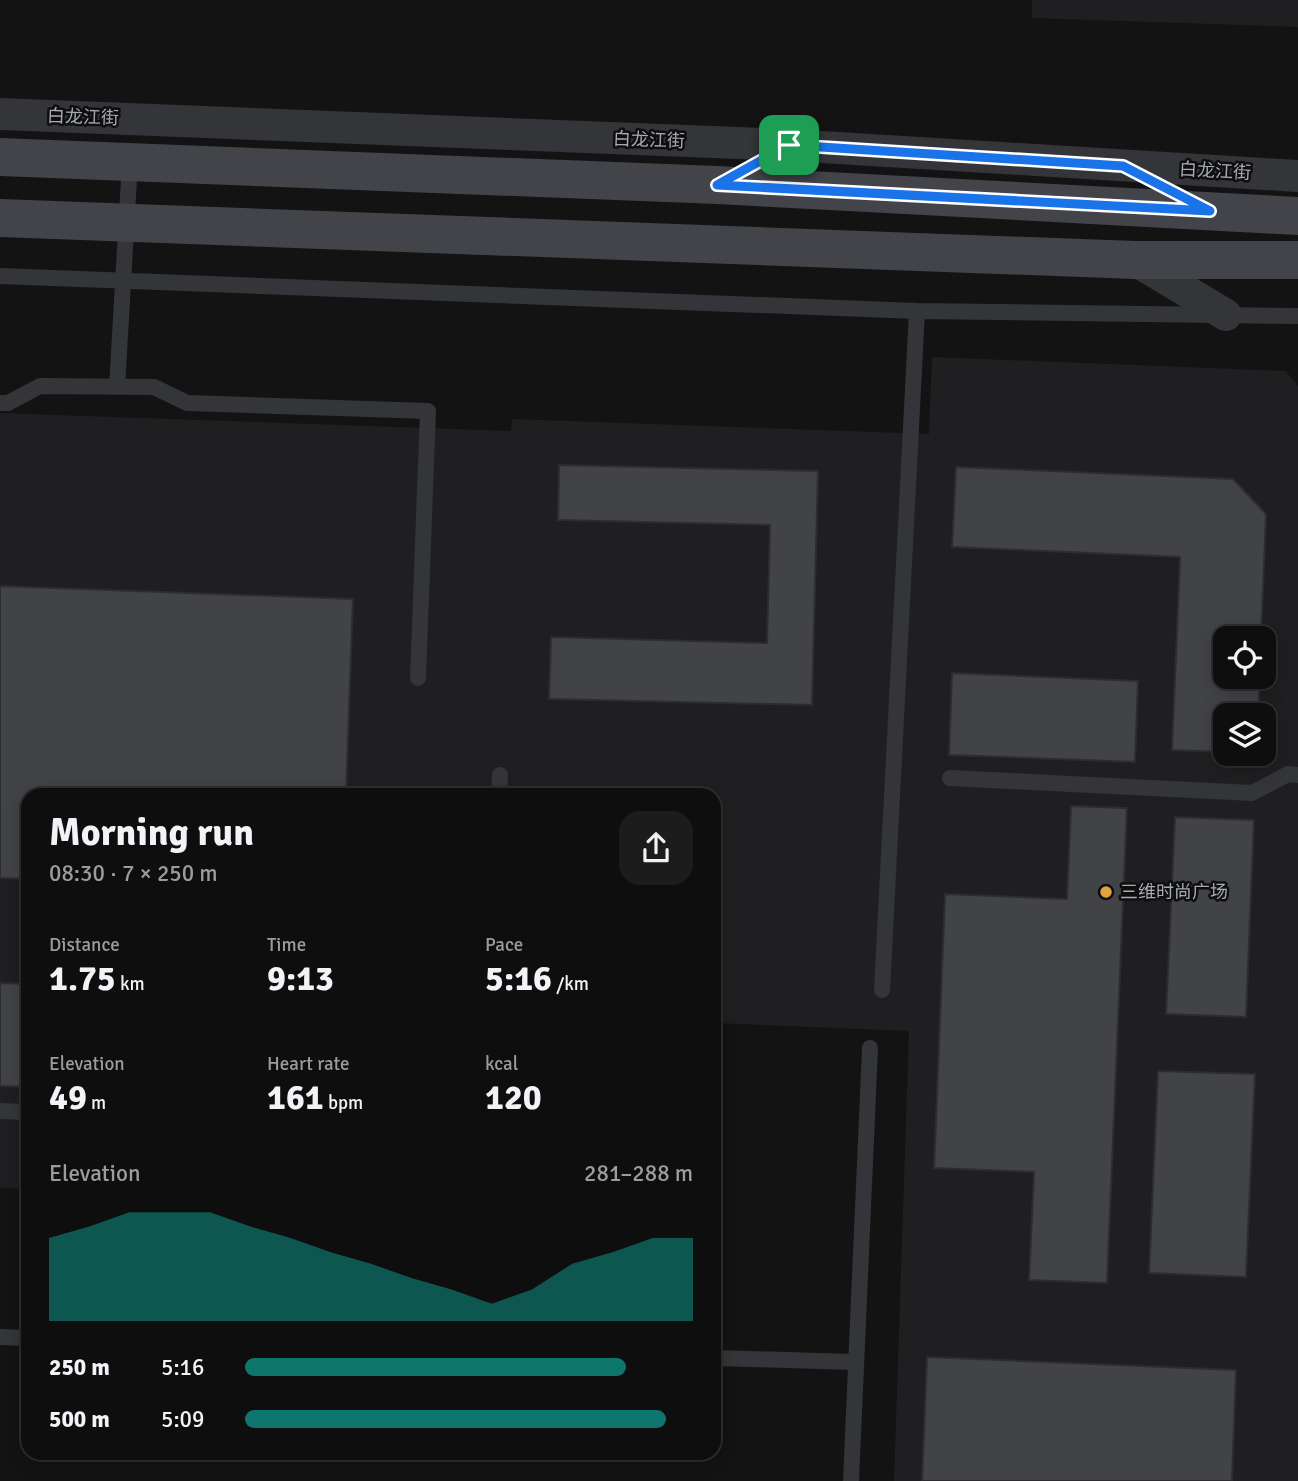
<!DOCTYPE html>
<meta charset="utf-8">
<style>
:root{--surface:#0e0e0f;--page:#1c1c1d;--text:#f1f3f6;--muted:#9b9c9e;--line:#2e2e2f;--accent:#0f766e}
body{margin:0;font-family:Signika,"Noto Sans SC",sans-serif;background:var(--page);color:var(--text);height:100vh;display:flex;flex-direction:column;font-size:26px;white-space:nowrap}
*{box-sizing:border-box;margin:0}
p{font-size:23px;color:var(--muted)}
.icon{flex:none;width:38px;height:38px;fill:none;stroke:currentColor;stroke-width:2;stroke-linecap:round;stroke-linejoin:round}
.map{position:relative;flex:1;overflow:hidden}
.details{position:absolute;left:21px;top:788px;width:700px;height:672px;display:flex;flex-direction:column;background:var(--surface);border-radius:21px;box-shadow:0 4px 18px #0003,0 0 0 2px var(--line)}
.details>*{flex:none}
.tools{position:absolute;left:1213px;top:626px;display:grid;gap:14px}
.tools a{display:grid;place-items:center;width:63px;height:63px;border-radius:14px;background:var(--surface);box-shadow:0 4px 18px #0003,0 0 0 2px var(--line);font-size:35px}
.pin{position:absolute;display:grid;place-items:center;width:60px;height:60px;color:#fff;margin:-30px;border-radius:14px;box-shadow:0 4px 10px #0006}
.round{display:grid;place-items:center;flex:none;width:74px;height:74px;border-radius:21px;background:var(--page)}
.summary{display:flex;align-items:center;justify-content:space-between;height:119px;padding:0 28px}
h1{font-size:38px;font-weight:800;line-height:52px}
.metrics{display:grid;grid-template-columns:repeat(3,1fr);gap:10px;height:119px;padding:7px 28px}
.metrics div{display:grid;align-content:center}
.metrics b{font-size:35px;font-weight:800}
.metrics small{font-size:19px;font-weight:400}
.metrics p{font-size:19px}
.chart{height:196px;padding:14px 28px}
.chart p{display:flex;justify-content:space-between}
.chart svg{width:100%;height:126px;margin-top:7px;fill:var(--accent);opacity:.7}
ul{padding:0 28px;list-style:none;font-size:23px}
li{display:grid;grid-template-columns:112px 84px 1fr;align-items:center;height:52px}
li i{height:18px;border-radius:9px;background:var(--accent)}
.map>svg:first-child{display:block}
.built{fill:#1f1f21;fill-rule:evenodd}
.building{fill:#424347;stroke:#2d2d30;stroke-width:2}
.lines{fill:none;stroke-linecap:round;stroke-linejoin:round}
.service{stroke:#343539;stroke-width:16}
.minor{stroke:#343539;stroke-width:32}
.secondary{stroke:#424449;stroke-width:38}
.route-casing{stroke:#fff;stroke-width:14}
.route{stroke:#1a73e8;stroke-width:9}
.poi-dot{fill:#e0a33f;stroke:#0e0e0f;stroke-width:2.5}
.labels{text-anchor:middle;stroke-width:5;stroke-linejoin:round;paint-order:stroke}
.street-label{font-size:18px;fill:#a6aab3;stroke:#0e0e0f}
.poi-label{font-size:18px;fill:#a6aab3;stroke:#0e0e0f;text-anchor:start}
</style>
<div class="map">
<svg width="1298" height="1481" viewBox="0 0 1298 1481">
<rect width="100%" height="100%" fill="#131314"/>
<!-- built -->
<path class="built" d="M1032 0H1298V27L1032 18Z
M932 357 1286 371 1298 386V1481H894L909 1031 714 1023V794H28V1189L0 1188V413L511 431 512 419 929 434ZM1225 639H1264V677H1225ZM1225 716H1264V754H1225Z"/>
<!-- building -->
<path class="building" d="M559 465 818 471 812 705 549 699 551 637 767 643 770 525 558 520Z
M956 467 1233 479 1266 514 1261 639H1225V677H1260L1258 716H1225V752L1172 750 1180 557 952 547Z
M0 586 353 599 346 794H28V879L0 878Z
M952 673 1138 681 1135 762 949 755Z
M1071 806 1127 808 1107 1283 1029 1280 1034 1172 934 1168 945 894 1067 899Z
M1175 817 1254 820 1246 1017 1166 1014Z
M0 983 28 984V1087L0 1086Z
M1158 1071 1255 1074 1246 1277 1149 1273Z
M927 1357 1236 1370 1232 1481H922Z"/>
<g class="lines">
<!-- service -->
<path class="service" d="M0 276 917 311 1298 316
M117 387 130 162
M0 403H8L40 386 154 387 187 403 428 411 418 678
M950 778 1252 793 1288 774 1298 775
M499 794 500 775
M882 990 917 311
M0 1111 28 1112
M0 1337 28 1338
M714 1358 854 1362
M851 1481 870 1048"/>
<!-- minor -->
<path class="minor" d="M0 114 789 145 1298 176
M1135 260 1226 315"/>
<!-- secondary -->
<path class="secondary" d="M0 157 717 185 1298 216
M0 218 1135 260H1298"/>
</g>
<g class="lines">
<!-- route casing -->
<g class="route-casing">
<path id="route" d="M789 145 1123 166 1210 211 717 185Z"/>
</g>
<!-- route -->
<use href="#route" class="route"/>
</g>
<!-- markers -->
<circle class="poi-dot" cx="1106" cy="892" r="7"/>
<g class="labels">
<!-- street labels -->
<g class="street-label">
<text transform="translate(83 117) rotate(2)" y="6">白龙江街</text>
<text transform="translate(649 140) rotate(2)" y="6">白龙江街</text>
<text transform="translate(1215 171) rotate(3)" y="6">白龙江街</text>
</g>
<!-- poi labels -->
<g class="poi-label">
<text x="1120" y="898">三维时尚广场</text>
</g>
</g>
</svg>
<div class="tools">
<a><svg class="icon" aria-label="locate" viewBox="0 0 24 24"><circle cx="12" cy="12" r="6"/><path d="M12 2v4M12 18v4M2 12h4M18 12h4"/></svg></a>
<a><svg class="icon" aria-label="layers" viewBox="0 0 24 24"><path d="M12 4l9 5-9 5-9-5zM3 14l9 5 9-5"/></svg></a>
</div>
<div class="pin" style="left:789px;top:145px;background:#1e9e55"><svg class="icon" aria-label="arrive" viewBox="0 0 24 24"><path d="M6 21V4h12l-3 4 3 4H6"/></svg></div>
<section class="details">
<div class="summary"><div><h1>Morning run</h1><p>08:30 · 7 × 250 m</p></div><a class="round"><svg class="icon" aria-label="share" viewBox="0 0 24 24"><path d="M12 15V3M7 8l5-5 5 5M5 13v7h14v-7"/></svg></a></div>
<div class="metrics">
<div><p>Distance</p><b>1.75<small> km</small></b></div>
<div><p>Time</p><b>9:13</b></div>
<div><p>Pace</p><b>5:16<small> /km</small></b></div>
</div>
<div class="metrics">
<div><p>Elevation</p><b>49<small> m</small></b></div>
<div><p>Heart rate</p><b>161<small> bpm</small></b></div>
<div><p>kcal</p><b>120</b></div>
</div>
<div class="chart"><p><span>Elevation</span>281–288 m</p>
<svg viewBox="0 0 160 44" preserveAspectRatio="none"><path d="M0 44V15L10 11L20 6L30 6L40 6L50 11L60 15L70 20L80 24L90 29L100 33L110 38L120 33L130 24L140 20L150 15L160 15V44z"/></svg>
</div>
<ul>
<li><b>250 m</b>5:16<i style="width:85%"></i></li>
<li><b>500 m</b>5:09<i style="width:94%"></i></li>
</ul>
</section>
</div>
